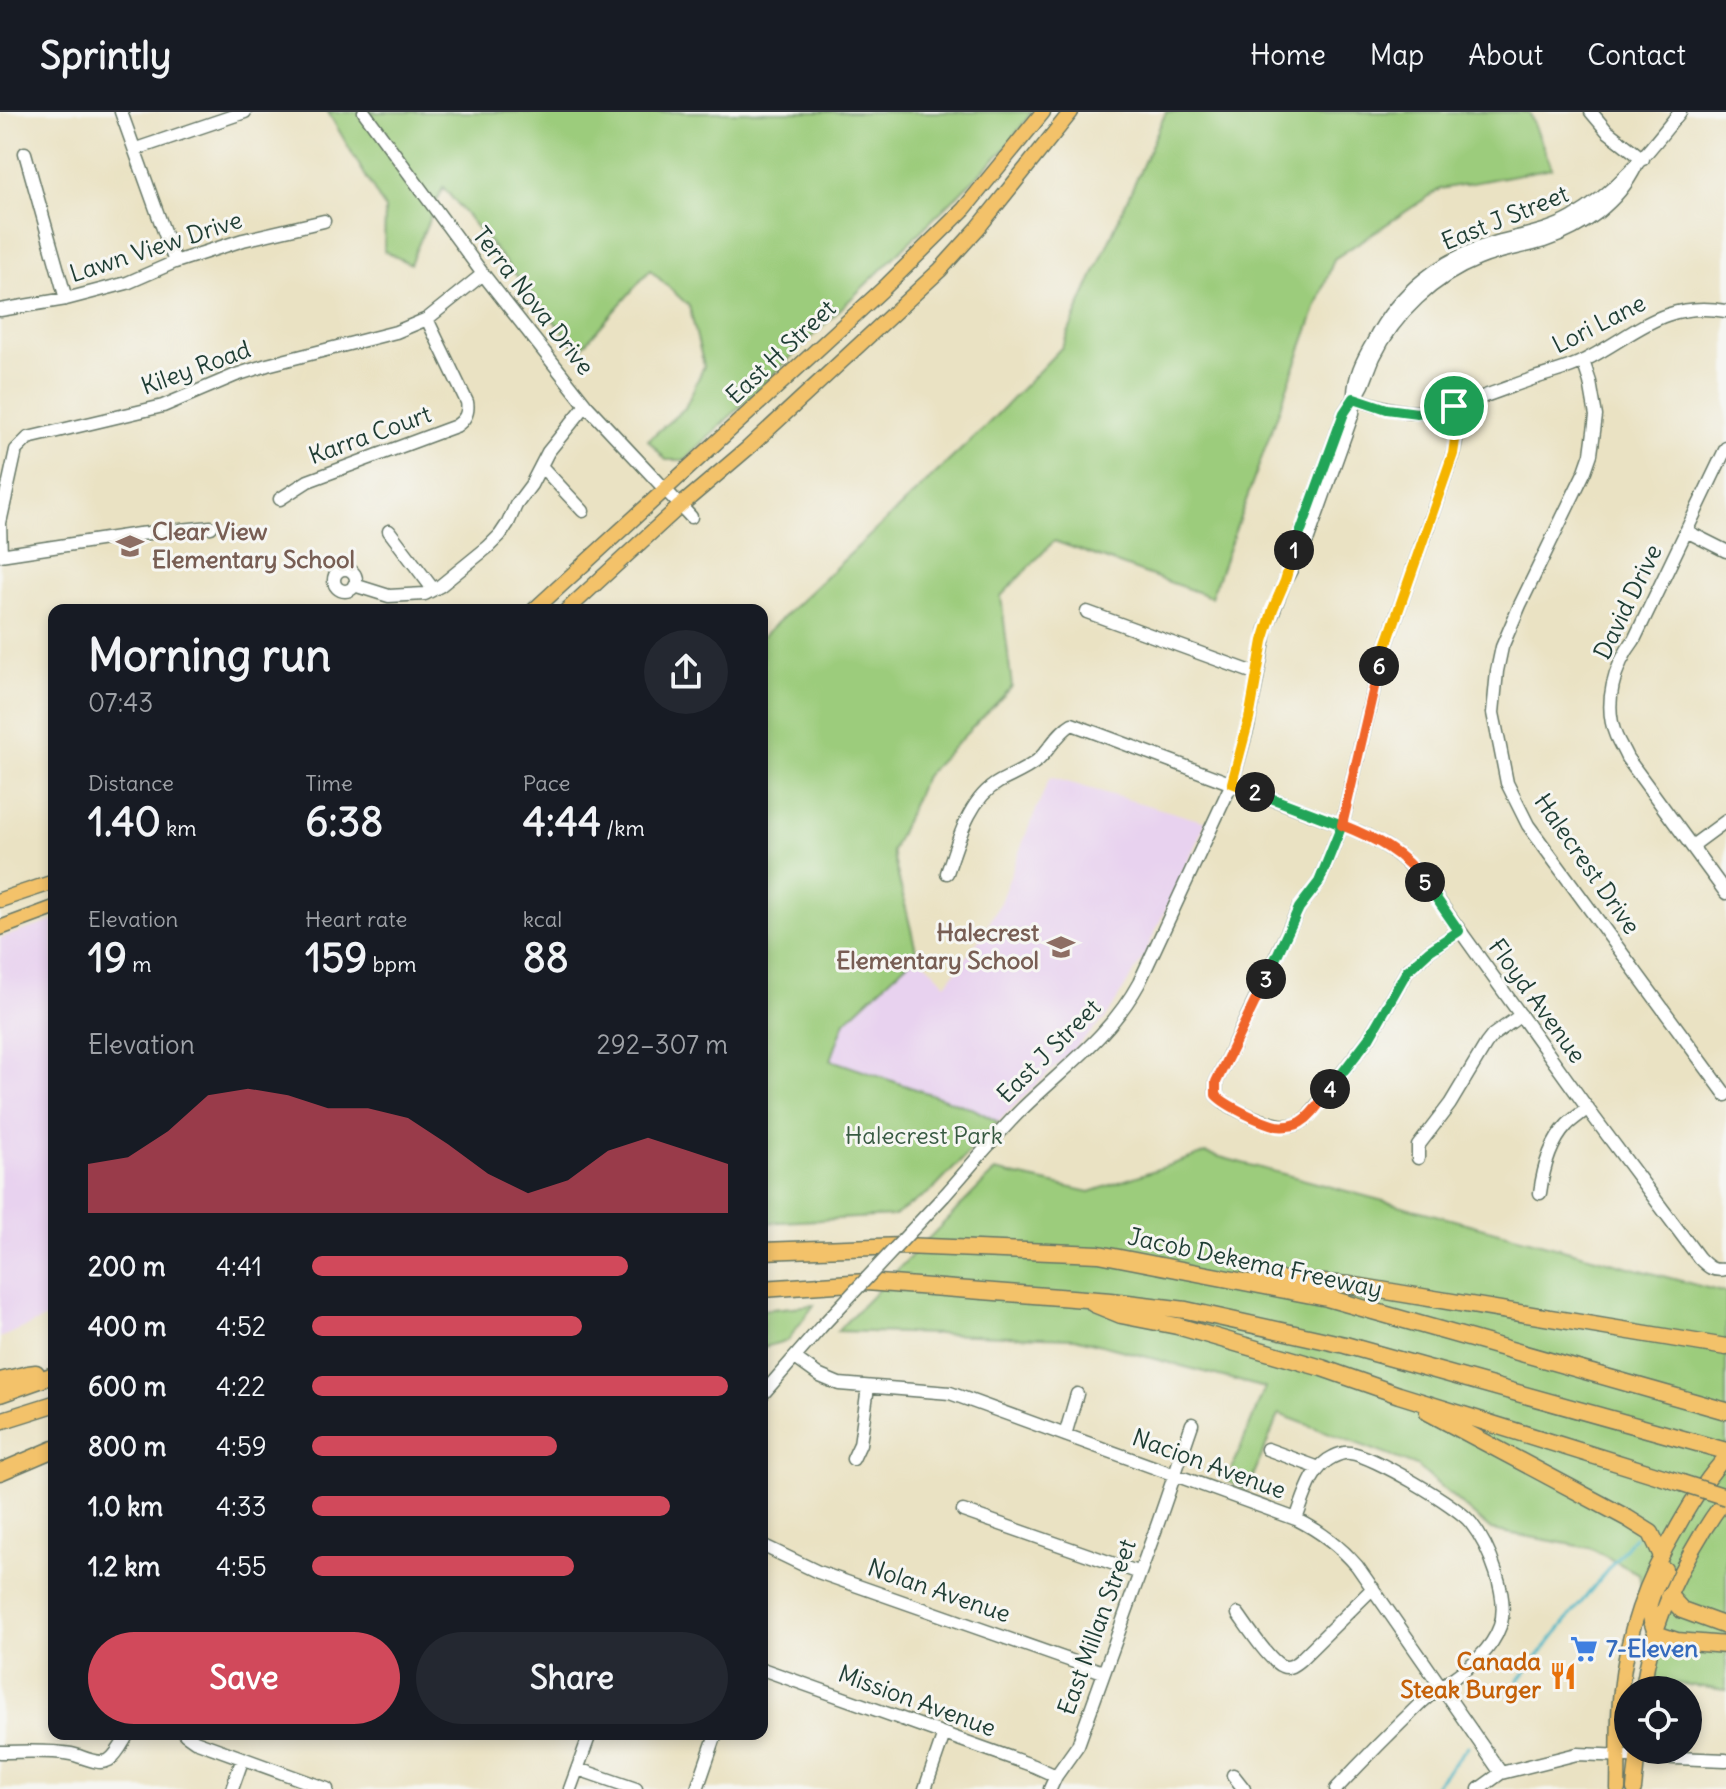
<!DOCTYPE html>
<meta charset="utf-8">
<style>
:root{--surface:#171b24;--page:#242831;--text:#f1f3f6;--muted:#9ea1a6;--line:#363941;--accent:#d1495b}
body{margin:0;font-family:Delius,sans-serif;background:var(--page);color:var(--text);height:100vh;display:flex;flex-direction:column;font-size:30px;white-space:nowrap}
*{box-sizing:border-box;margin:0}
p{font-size:26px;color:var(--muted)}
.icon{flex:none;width:44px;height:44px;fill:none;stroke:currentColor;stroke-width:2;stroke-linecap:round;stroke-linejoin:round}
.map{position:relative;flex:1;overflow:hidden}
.drawer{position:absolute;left:48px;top:492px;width:720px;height:1136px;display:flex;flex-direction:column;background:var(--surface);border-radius:16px;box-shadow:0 4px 12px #0003}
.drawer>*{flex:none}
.tools{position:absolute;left:1614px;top:1564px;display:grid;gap:16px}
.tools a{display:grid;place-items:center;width:88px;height:88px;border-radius:50%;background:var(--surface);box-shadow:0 4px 12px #0003;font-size:40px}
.pin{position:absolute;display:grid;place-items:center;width:68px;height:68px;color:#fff;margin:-34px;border:4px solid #fff;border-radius:50%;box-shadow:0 2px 8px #0007}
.km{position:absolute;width:40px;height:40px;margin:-20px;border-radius:50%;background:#222;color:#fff;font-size:22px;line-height:40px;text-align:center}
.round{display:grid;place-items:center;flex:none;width:84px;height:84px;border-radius:42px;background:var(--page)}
.head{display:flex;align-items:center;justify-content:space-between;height:136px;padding:0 40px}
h1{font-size:44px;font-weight:800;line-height:60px}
.stats{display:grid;grid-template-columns:repeat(3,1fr);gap:12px;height:136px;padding:8px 40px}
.stats div{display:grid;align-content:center}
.stats b{font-size:40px;font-weight:800}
.stats small{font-size:22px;font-weight:400}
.stats p{font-size:22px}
.chart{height:224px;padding:16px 40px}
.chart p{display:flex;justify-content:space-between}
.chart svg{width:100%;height:144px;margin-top:8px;fill:var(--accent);opacity:.7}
.primary-button{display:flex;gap:16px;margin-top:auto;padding:16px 40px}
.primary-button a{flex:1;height:92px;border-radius:48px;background:var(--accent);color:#fff;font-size:32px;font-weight:800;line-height:92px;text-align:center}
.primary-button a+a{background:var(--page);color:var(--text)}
ul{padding:0 40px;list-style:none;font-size:26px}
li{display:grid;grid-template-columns:128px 96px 1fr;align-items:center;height:60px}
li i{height:20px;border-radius:10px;background:var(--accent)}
header{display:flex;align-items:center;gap:48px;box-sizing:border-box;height:112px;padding:0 40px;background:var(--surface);border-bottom:2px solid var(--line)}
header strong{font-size:38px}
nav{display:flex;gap:44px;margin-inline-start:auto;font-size:28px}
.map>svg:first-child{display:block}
.built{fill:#e8d2ef}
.green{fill:#9ccc7b;stroke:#5e8458;stroke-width:2}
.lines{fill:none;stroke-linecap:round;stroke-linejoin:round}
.stream{stroke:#47b4c3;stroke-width:3}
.minor-casing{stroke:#676;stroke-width:15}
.major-casing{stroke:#676;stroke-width:17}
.highway-casing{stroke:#676;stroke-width:19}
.minor{stroke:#fff;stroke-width:12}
.major{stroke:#f3c26a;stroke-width:14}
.highway{stroke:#f3c26a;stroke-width:16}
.minor-bridge-casing{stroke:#676;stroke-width:15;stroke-linecap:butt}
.highway-bridge-casing{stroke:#676;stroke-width:19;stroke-linecap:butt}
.minor-bridge{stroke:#fff;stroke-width:12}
.highway-bridge{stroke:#f3c26a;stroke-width:16}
.split-1-casing{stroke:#fff;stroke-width:16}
.split-2-casing{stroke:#fff;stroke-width:16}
.split-3-casing{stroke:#fff;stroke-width:16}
.split-4-casing{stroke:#fff;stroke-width:16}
.split-5-casing{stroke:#fff;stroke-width:16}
.split-6-casing{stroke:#fff;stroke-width:16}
.split-7-casing{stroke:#fff;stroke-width:16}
.split-1{stroke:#22a559;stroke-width:10}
.split-2{stroke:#f5b400;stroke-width:10}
.split-3{stroke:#22a559;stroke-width:10}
.split-4{stroke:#f0652b;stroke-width:10}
.split-5{stroke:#22a559;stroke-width:10}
.split-6{stroke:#f0652b;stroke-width:10}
.split-7{stroke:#f5b400;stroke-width:10}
.labels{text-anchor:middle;stroke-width:6;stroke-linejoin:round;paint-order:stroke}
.street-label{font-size:24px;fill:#1f3d34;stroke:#f6f6f2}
.education-label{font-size:24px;font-weight:bold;fill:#785e54;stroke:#f6f6f2;text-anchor:start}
.park-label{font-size:24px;fill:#385a42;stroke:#f6f6f2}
.shop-label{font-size:24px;font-weight:bold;fill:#366cbe;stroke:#f6f6f2;text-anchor:start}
.food-label{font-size:24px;font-weight:bold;fill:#c56008;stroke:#f6f6f2;text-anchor:end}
</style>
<header>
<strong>Sprintly</strong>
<nav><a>Home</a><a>Map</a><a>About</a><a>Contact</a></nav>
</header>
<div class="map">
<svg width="1726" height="1677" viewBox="0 0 1726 1677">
<rect width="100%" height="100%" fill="#f6f6f2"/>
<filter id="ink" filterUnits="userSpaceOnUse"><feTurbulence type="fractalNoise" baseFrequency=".0125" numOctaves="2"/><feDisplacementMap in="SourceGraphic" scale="16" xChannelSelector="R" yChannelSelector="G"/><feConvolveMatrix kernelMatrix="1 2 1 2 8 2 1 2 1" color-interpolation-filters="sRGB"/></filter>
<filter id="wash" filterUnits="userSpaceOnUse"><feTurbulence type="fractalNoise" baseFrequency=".006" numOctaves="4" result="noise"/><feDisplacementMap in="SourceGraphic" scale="32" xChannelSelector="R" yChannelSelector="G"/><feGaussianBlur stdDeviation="1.8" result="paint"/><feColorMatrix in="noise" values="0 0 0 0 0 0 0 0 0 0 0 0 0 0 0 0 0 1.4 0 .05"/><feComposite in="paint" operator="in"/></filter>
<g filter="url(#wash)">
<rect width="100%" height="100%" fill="#eae2c3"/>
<!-- built -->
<path class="built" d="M1050 665 1206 710 1143 846 1106 906 998 1010 974 997 831 949 844 909 917 842 946 872 979 828 999 793 1026 722Z
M54 809V1203L0 1226V826Z"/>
<!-- green -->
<path class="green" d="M328 0H1032L1003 39 685 348H666L648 328 685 296 704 254 689 194 650 158 579 239 443 75 410 152 384 139 385 97Z
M1166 0H1529L1552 56 1440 77 1334 147 1211 485 1054 429 1001 484 1012 575 925 664 892 739 917 842 845 909 831 948 974 997 998 1010 934 1077 894 1104 762 1111V525L984 316 1062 235Z
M1205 1041 1726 1181V1578L1657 1569 1639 1462 1590 1436 1491 1418 1417 1354 1279 1302 1247 1379 1227 1369 1265 1276 1075 1226 837 1219 995 1059 1090 1080Z
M814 1193 788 1228 762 1236V1198Z"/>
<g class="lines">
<!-- stream -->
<path class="stream" d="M1510 1579 1634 1425
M1432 1677 1468 1634"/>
</g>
</g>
<g filter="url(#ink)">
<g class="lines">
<!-- minor casing -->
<g class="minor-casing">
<path id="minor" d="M121 0 175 150
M364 0 483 162 586 293 691 405
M1591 0 1607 19 1643 47
M136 37 245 0
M25 41 66 187
M0 198 66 187 127 171 175 150 243 128 324 109
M1583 249 1590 270 1596 304 1591 342 1585 359 1520 493 1502 535 1497 559 1493 601 1500 635 1507 671 1528 713 1726 983
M1354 286C1374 293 1394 299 1414 300 1445 302 1502 277 1532 267 1549 261 1569 257 1585 248 1635 223 1662 188 1726 199
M1454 294 1456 328 1453 342 1379 554 1342 713 1319 770 1299 796 1216 970V983C1229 997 1274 1017 1294 1013 1301 1012 1305 1007 1310 1002L1369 926 1407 859 1429 839 1459 819
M1726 336 1634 528C1614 554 1603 592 1616 624 1619 631 1624 639 1627 646L1726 781
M541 354 583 399
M280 387 308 369 456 314C465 308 469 301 467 290L427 207
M389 419 433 477
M1686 419 1726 439
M0 443 139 422 211 415
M1 443 0 411 16 338 28 326 163 294 236 263 267 253 396 220 427 207 483 162
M1293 443 1344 301 1354 286C1353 266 1363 247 1373 230 1398 180 1443 145 1497 130 1523 123 1549 119 1572 106 1617 80 1649 39 1680 0
M334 468a11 11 0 1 1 22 0a11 11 0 1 1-22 0Z
M354 473 389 484 425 482 440 474 488 435 500 423 508 411 516 393 531 373 548 340 586 293
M1087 500 1257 562
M1692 734 1726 709
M947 761C958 730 968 687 999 670 1012 663 1026 658 1038 648 1050 637 1058 620 1072 612L1342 713C1378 727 1397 738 1423 767L1593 1004 1699 1146C1708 1155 1713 1160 1726 1157
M1418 1046V1034L1450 992 1486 932 1493 923 1521 903
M1540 1081C1543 1058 1550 1031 1567 1013 1573 1007 1581 1002 1588 996
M944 1084C970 1055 995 1024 1022 997 1065 955 1110 924 1139 871L1232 671 1248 614 1266 518 1285 469 1308 427 1353 301C1354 289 1357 284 1363 273 1367 264 1370 254 1374 245 1395 201 1434 165 1479 147 1500 138 1522 136 1544 129 1583 116 1618 91 1636 54
M795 1246 820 1264 839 1272 950 1281 1296 1407C1320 1419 1340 1434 1357 1454L1501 1661
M762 1283 821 1215
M1065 1323 1077 1282
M1267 1337 1319 1356
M853 1347 860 1332 868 1275
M963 1399 1140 1461
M1296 1407C1304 1387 1311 1355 1333 1345 1337 1343 1345 1340 1350 1341 1372 1343 1458 1394 1471 1411 1489 1434 1510 1485 1500 1514 1487 1551 1449 1565 1422 1590 1393 1618 1364 1647 1336 1677
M762 1433 818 1460 1103 1560
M1238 1502C1246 1513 1270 1550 1282 1554 1289 1557 1294 1553 1300 1548L1373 1476
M762 1557 1034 1654 1056 1664
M185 1622 195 1629 327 1677
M0 1640C24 1640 47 1638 71 1642 82 1644 98 1654 109 1648 117 1643 123 1630 128 1622
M578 1657 636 1677
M1233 1663 1244 1677
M232 1677 243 1646
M570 1677 590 1622
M697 1677 716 1622
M925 1677 944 1622
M1050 1677 1056 1664 1078 1633 1158 1411 1192 1312
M1479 1677 1501 1661 1577 1642 1726 1648"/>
</g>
<!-- major casing -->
<g class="major-casing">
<path id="major" d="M534 498 882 178 964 97 1043 0
M567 498 680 394 747 337 940 158 978 116 1071 0
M0 788 54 770
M0 816 54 796
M1656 1522C1642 1493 1653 1484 1665 1457
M1643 1578C1651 1510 1686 1440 1726 1386
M1618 1677C1619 1644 1617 1610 1621 1578 1627 1519 1647 1466 1677 1416 1691 1391 1706 1366 1726 1345
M1634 1677 1638 1638"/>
</g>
<!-- highway casing -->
<g class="highway-casing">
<path id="highway" d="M762 1139 903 1134 1099 1142 1327 1186 1726 1299
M1272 1167 1350 1173 1726 1235
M762 1177 866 1170 1111 1189 1186 1198 1345 1233 1726 1339
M1094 1192 1121 1203 1177 1214 1322 1256 1399 1283 1682 1371
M0 1269 28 1262 36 1261
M0 1282 54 1263
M1428 1300 1627 1406 1651 1421 1661 1442
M0 1309 54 1292
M0 1360 54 1337
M1669 1484 1682 1498 1726 1514
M1656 1522 1677 1529 1726 1533"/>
</g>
<!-- minor -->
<use href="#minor" class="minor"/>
<!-- major -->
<use href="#major" class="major"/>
<!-- highway -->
<use href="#highway" class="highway"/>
<!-- minor-bridge casing -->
<g class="minor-bridge-casing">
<path id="minor-bridge" d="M821 1215 944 1084"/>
</g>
<!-- highway-bridge casing -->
<g class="highway-bridge-casing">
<path id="highway-bridge" d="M1682 1371 1726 1385"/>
</g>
<!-- minor-bridge -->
<use href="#minor-bridge" class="minor-bridge"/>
<!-- highway-bridge -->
<use href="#highway-bridge" class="highway-bridge"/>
</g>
</g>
<g class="lines" filter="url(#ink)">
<!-- split-1 casing -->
<g class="split-1-casing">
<path id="split-1" d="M1294 438 1344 301 1354 286 1387 297 1417 301 1454 294"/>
</g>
<!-- split-2 casing -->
<g class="split-2-casing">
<path id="split-2" d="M1255 680 1232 671 1249 607 1263 529 1273 497 1285 469 1294 438"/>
</g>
<!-- split-3 casing -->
<g class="split-3-casing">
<path id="split-3" d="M1255 680 1342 713 1319 770 1299 796 1266 867"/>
</g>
<!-- split-4 casing -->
<g class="split-4-casing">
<path id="split-4" d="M1266 867 1216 970V983C1225 993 1262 1011 1277 1014 1283 1015 1295 1014 1301 1010 1313 1003 1321 988 1330 977"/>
</g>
<!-- split-5 casing -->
<g class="split-5-casing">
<path id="split-5" d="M1330 977 1369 926 1407 859 1429 839 1459 819 1425 770"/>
</g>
<!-- split-6 casing -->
<g class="split-6-casing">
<path id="split-6" d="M1379 554 1342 713C1377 727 1402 740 1425 770"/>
</g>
<!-- split-7 casing -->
<g class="split-7-casing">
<path id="split-7" d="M1379 554 1453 342C1456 326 1457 311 1454 294"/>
</g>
<!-- split-1 -->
<use href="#split-1" class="split-1"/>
<!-- split-2 -->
<use href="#split-2" class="split-2"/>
<!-- split-3 -->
<use href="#split-3" class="split-3"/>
<!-- split-4 -->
<use href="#split-4" class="split-4"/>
<!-- split-5 -->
<use href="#split-5" class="split-5"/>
<!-- split-6 -->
<use href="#split-6" class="split-6"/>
<!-- split-7 -->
<use href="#split-7" class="split-7"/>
</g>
<!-- icons -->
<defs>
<g id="school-bare" transform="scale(2.16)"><path d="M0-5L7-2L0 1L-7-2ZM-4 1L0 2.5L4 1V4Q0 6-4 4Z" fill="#8d6e63" stroke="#f6f6f2" stroke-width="2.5" paint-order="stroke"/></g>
<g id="supermarket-bare" transform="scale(2.16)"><path d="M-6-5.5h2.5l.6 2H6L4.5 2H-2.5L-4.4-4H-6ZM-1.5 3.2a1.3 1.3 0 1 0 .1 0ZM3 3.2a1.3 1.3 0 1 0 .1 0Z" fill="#3f7fe0" stroke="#f6f6f2" stroke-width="2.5" paint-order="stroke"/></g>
<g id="restaurant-bare" transform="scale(2.16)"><path d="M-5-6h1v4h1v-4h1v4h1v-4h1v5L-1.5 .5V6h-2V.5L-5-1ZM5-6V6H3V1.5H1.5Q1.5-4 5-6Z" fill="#e8710a" stroke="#f6f6f2" stroke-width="2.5" paint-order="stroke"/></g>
</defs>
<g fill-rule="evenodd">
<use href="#school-bare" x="130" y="434"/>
<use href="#school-bare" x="1061" y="835"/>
<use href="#supermarket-bare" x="1584" y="1537"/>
<use href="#restaurant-bare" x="1563" y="1564"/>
</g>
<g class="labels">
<!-- street labels -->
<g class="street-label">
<text transform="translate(1505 106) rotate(-22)" y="8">East J Street</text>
<text transform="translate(156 135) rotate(-18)" y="8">Lawn View Drive</text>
<text transform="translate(533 189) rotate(52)" y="8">Terra Nova Drive</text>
<text transform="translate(1599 212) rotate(-27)" y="8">Lori Lane</text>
<text transform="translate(781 240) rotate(-43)" y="8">East H Street</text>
<text transform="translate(196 256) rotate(-20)" y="8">Kiley Road</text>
<text transform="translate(370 323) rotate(-20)" y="8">Karra Court</text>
<text transform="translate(1628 490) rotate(-64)" y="8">David Drive</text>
<text transform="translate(1587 752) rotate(55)" y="8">Halecrest Drive</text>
<text transform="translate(1537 889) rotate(54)" y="8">Floyd Avenue</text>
<text transform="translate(1049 939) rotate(-45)" y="8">East J Street</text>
<text transform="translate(1255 1151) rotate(12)" y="8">Jacob Dekema Freeway</text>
<text transform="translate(1209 1352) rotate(20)" y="8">Nacion Avenue</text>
<text transform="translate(939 1479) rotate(19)" y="8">Nolan Avenue</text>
<text transform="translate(1097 1515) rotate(-70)" y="8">East Millan Street</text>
<text transform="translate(917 1589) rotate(20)" y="8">Mission Avenue</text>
</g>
<!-- education labels -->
<g class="education-label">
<text x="152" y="428">Clear View<tspan x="152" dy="28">Elementary School</tspan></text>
<text x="1039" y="829" text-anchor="end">Halecrest<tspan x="1039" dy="28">Elementary School</tspan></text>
</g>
<!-- park labels -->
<g class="park-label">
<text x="924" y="1032">Halecrest Park</text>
</g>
<!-- shop labels -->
<g class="shop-label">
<text x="1606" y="1545">7-Eleven</text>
</g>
<!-- food labels -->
<g class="food-label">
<text x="1541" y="1558">Canada<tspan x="1541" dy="28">Steak Burger</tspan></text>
</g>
</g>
</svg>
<div class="tools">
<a><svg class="icon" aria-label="locate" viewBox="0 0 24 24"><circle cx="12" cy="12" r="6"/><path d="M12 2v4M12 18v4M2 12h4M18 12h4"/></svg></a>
</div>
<div class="pin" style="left:1454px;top:294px;background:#1e9e55"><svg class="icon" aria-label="arrive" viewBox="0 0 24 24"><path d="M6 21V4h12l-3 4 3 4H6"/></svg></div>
<b class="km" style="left:1294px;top:438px">1</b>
<b class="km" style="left:1255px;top:680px">2</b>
<b class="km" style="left:1266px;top:867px">3</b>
<b class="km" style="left:1330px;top:977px">4</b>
<b class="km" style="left:1425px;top:770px">5</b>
<b class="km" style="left:1379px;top:554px">6</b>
<section class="drawer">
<div class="head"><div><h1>Morning run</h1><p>07:43</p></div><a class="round"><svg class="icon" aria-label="share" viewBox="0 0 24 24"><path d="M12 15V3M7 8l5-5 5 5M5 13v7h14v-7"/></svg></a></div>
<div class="stats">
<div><p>Distance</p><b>1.40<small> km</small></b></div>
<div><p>Time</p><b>6:38</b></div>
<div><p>Pace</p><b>4:44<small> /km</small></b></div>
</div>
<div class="stats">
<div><p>Elevation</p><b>19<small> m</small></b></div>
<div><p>Heart rate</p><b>159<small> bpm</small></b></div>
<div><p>kcal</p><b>88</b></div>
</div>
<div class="chart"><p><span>Elevation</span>292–307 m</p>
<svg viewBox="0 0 160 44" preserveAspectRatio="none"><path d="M0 44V29L10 27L20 19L30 8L40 6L50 8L60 12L70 12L80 15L90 23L100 32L110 38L120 34L130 25L140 21L150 25L160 29V44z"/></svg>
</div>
<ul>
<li><b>200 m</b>4:41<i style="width:76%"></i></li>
<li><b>400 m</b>4:52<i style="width:65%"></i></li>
<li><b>600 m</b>4:22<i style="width:100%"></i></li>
<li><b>800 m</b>4:59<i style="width:59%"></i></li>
<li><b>1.0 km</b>4:33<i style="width:86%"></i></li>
<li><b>1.2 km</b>4:55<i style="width:63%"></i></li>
</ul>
<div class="primary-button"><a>Save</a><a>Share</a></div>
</section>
</div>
